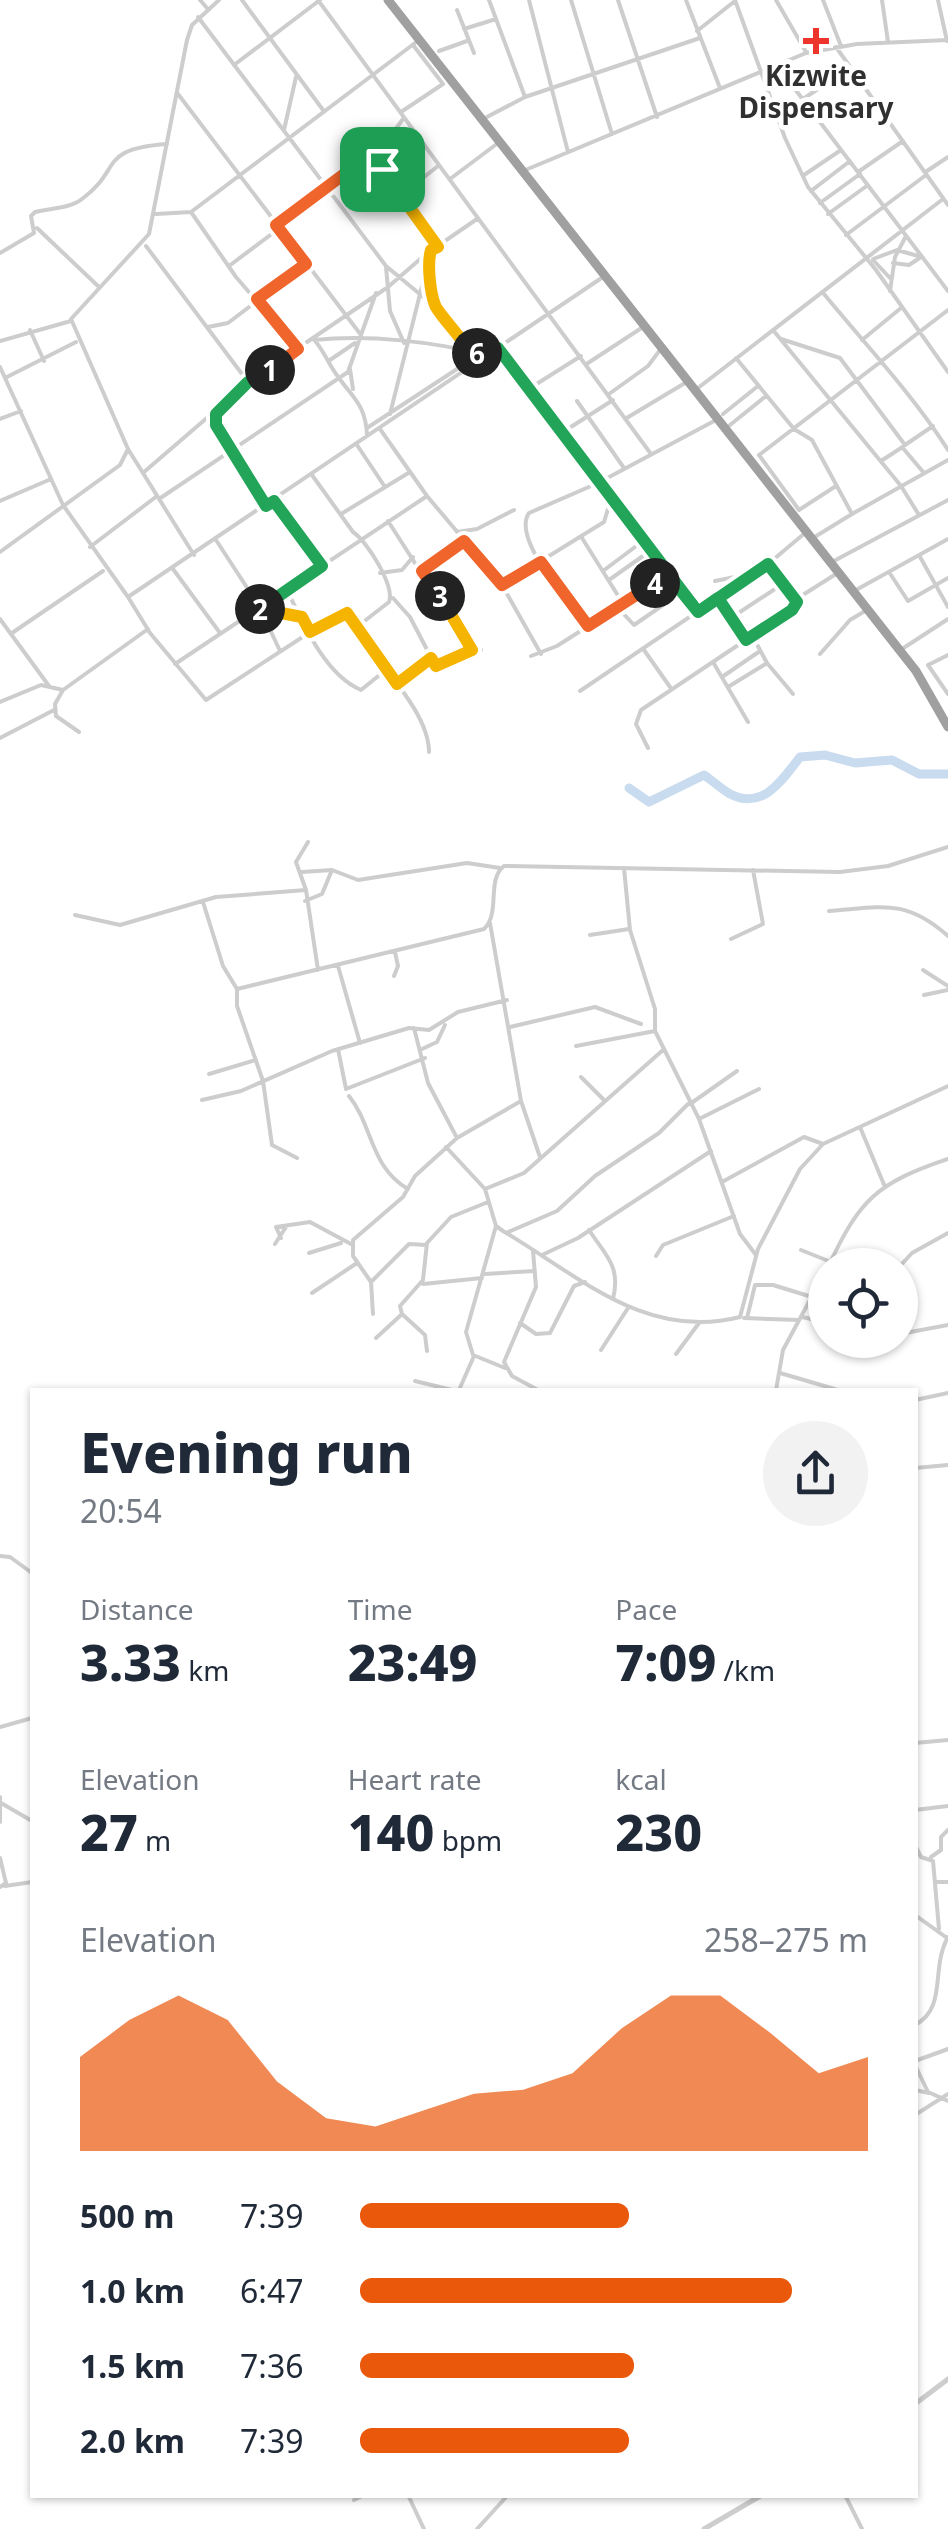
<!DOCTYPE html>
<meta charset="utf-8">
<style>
:root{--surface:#fff;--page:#f2f2f3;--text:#1f2937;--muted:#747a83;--accent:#ea580c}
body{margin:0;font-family:"Noto Sans",sans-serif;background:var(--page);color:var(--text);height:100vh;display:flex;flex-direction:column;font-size:38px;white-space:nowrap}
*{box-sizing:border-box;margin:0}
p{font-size:32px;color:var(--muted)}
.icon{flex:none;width:55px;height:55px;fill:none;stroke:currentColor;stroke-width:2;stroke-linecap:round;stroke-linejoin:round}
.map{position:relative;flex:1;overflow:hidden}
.side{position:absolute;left:30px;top:1388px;width:888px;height:1110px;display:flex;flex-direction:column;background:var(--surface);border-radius:0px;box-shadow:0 2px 8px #0004}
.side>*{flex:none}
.buttons{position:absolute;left:808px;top:1248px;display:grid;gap:20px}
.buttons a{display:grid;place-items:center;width:110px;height:110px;border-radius:50%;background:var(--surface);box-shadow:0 2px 8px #0004;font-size:50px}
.pin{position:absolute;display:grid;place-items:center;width:85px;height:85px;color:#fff;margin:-42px;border-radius:20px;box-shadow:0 5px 15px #0006}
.km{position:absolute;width:50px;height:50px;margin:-25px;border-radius:50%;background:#222;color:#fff;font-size:28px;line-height:50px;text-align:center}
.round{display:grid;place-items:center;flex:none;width:105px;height:105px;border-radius:52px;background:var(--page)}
.head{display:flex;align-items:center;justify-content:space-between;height:170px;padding:0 50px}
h1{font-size:55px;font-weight:800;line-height:75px}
.stats{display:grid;grid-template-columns:repeat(3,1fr);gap:15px;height:170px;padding:10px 50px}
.stats div{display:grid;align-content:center}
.stats b{font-size:50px;font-weight:800}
.stats small{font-size:28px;font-weight:400}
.stats p{font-size:28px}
.chart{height:280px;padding:20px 50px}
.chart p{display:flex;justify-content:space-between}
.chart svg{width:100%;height:180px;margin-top:10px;fill:var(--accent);opacity:.7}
ul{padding:0 50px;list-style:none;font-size:32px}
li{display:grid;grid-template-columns:160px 120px 1fr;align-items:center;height:75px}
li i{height:25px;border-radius:12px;background:var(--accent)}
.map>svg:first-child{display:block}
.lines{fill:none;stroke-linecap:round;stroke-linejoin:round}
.river{stroke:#c9dbee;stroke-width:9}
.minor{stroke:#cdcdcd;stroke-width:4}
.tertiary{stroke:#cdcdcd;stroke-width:5}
.trunk{stroke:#a0a0a0;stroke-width:9}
.split-1-casing{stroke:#fff;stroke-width:20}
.split-2-casing{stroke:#fff;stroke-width:20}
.split-3-casing{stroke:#fff;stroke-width:20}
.split-4-casing{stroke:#fff;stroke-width:20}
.split-5-casing{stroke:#fff;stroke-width:20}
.split-6-casing{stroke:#fff;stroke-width:20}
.split-7-casing{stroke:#fff;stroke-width:20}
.split-1{stroke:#f0652b;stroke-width:12}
.split-2{stroke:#22a559;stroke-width:12}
.split-3{stroke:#f5b400;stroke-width:12}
.split-4{stroke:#f0652b;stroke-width:12}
.split-5{stroke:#22a559;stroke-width:12}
.split-6{stroke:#22a559;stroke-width:12}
.split-7{stroke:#f5b400;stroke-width:12}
.poi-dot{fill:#ed352c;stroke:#fff;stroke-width:4}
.labels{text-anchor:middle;stroke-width:10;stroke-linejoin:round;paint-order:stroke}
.poi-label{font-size:28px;font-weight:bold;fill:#303030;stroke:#fff}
</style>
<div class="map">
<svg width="948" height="2529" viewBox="0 0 948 2529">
<rect width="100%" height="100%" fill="#fff"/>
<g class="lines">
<!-- river -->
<path class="river" d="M629 788 649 802 704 775C713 781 721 789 730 794 763 811 782 780 800 757L825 755 855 763 892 760 919 774H948"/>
<!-- minor -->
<path class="minor" d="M200 0 207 8
M242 0 323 110
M318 0 651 454
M489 0 525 97
M529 0 568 152
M571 0 612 134
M618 0 657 117
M686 0 720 88
M735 0 785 138 808 187 876 270 948 372
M776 0 806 52
M823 0 841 46
M882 0 888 42
M938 0 947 41
M457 10 474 53
M198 17 386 266 445 315 468 350
M464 29 496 19
M697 31 735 1
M836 47 948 205
M439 51 467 41
M776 64 948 291
M234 65 320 0
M803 99 849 68
M401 112 443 84 413 45
M485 118 525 97 700 38
M284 130 296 77
M373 155 437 245
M382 169 418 143
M523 171 806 53 857 44 948 40
M927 171 948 157
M858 172 903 141
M804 175 841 150
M450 179 498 143
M811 191 850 161
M399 197 438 166
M820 203 860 174
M191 212 236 277 298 349
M156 214 191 212 419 40
M828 214 868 185
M278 224 352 167 378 153 403 119
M37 228 99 287
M846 235 926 175
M146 246 248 382
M0 253 34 233 31 216 35 212C50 208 69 209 82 199 123 169 97 149 167 144
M873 259 897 250 918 256
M873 260 890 278
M893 263 909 265 921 257
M229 266 277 230
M386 267 390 311 404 343
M428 268 435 307
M890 291 895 257 906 236
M824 294C865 344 914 396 948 450
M208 327 228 323 306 264
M30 330 44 361
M773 330 901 486 919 515
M361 335 376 293
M781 339 840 358 905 445 933 426
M314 340C369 334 434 342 487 355
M862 340 901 308
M0 341 71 321
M316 342C325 353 330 367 339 378 354 399 366 406 367 436
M498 348 575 456 698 612
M736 358 794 429 812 440 852 514 948 460
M330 360 355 343
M588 363 643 327
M0 367 63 505 128 597 603 277
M350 369 353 389
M5 378 76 342
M698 388 943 199
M527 390 581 356
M609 394 648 366 660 350
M577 401 624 468
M390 414 430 254
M723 414 758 386
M216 415 215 425 267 505
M0 419 21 411
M625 419 685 383
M730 425 766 396
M367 428 480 354
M380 429 427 496 502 585 541 654
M560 434 613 400
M357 445 385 487
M902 447 924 473
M881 461 901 448
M144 472 251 380 388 287 426 254 477 219
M312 475 353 532C367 541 395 586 389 602L362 623 359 631C379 665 429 712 429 752
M836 486 799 510 759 455 948 310
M159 499 348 372 361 335 178 94
M0 501 51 479
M274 501 322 565
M341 514 410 472
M388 521 470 649 481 650
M457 532 477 529 514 510
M582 538 622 602
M813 538 852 514
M216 540 259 606 280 651
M90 547 157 496
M0 552 120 465 128 449
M194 555 128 449 71 319 149 234 187 40 192 25 219 0
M919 555 948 607
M832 562 948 500
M173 569 220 633
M422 571 463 542
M603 571 643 541
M889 572 908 601 948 578
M380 573 402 570 413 557
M609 580 650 551
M715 581 750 574
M502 585 604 522 611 499
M287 590C303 623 325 675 361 690L387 669
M856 590 948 539
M128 597 150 633 206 700 341 612 358 626
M393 598 410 617 435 665 471 650
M719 598 745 640
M798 598 836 574
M617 607 634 625 682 592
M263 612 302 617
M731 618 784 583
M0 619 49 686
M588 626C571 605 511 539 529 513L598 483 716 420
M12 633 103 571
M752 635 767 663 793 694
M902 649 948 619
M644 650 670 687
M820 654 850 620 865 611
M948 655 928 665 948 694
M531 656 557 646 668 575
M713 662 748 722
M175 664 427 496
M722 677 760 651
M397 684 431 658
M728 687 767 663
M63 690 55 704 56 716 79 732
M580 691 768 564 805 533
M0 702 41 685 63 690 148 629
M0 738 54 710
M648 748 636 724 641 710 795 607 797 599 768 564
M308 842 296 862 306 890 318 970
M624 868 630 930 655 1009V1031L699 1119 740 1234 756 1255
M302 872 332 870 358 880 467 863 500 868
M305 901 322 894 332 870
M203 902 223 966 237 989
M829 911C882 907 905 898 948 936
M75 915 120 925 216 897 306 890
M490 923 521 1101 540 1157
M590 935 629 929
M731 939 763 924 753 870
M338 966 360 1043
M923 970 948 986
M394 976 398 966 395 952
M924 995 948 990
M510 1027 595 1007 641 1024
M414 1028 428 1083 457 1138
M576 1046 655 1031
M338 1049 346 1089 425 1058
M422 1049 437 1042 445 1025
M209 1074 256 1060
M581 1077 604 1100
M349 1096C373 1126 370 1167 408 1189
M202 1100 241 1091 332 1051 409 1028 429 1030 458 1012 507 1000
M690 1104 737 1071
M699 1119 759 1089
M860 1127 885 1187
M446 1147 485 1189 496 1226 503 1231C579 1276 646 1341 740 1317L758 1249 800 1169 823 1144
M297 1158 272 1145 263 1081 237 1006V989L484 929C501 913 486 880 504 866L840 872 888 866 948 847
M722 1182 804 1137 823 1144 948 1086
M485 1189 524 1173 663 1050
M496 1226 466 1332 473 1355 505 1368
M589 1230C606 1256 621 1266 613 1299
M506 1233 557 1211 595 1176 659 1133 688 1104
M281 1238 276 1227 310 1222 351 1244
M275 1244 286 1227
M801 1250 831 1262
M533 1251 536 1287 504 1362 512 1376 538 1390
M309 1253 341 1243
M542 1255 578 1238 711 1151
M656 1256 663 1245 734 1216
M829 1265C860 1199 877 1183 948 1159
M900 1266 912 1253 948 1233
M485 1274 535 1271
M371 1282 409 1244 426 1245
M423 1284 482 1278
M312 1293 357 1263
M373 1314 371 1282 353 1256V1240L403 1197 415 1176 457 1138 521 1101
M802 1317 825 1322
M744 1318 799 1320
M747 1318 755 1285H773L812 1297
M520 1323 536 1334 550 1333 574 1286 585 1282
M900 1334 948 1325
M376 1338 401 1315
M601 1350 628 1308
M427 1351 425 1335 402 1314 400 1306 423 1280 427 1243 451 1217 488 1202
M676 1354 699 1323
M780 1373 838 1390
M415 1381 452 1390
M459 1390 474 1356
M776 1390 783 1350 825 1272
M915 1400 948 1393
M915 1468 948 1465
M0 1556 10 1557 32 1573
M0 1727 32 1718
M915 1743 948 1740
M0 1797V1822
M1 1803 32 1821
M915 1810 948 1806
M915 1845 921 1857 933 1861 939 1929
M931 1857 941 1850V1837L948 1830
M0 1858 6 1883 0 1887
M937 1882H948
M5 1886 32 1882
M915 1915 947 1938
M915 2025C948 2007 930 1969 948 1937
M915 2042 916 2037
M915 2061 948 2049
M915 2065 928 2092 948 2101
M915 2090 929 2093
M915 2115 948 2094
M408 2495 424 2529
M845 2495 862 2529
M354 2500 364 2495
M477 2529 508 2495"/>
<!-- tertiary -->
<path class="tertiary" d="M915 2404 948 2379
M704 2529 762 2495"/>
<!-- trunk -->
<path class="trunk" d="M388 0 916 671 948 727"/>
</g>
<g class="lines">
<!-- split-1 casing -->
<g class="split-1-casing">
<path id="split-1" d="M270 370 298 349 257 299 306 264 276 225 363 160 373 156 382 169"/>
</g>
<!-- split-2 casing -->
<g class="split-2-casing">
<path id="split-2" d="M260 609 322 566 274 501 266 506 216 425V414L248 382 270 370"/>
</g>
<!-- split-3 casing -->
<g class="split-3-casing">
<path id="split-3" d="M260 609 302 617 310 632 347 613 397 684 431 658 436 666 472 650 440 596"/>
</g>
<!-- split-4 casing -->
<g class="split-4-casing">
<path id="split-4" d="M440 596 422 571 464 541 502 585 541 562 588 626 655 583"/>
</g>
<!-- split-5 casing -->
<g class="split-5-casing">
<path id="split-5" d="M655 583 668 575 698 612 768 564 797 602 792 610 746 640 718 598 698 612 692 604"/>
</g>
<!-- split-6 casing -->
<g class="split-6-casing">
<path id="split-6" d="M477 353 488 356 498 348 692 604"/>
</g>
<!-- split-7 casing -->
<g class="split-7-casing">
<path id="split-7" d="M382 169 438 247 431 250C427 263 430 292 435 305 439 315 461 336 468 350L477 353"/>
</g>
<!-- split-1 -->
<use href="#split-1" class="split-1"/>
<!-- split-2 -->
<use href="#split-2" class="split-2"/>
<!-- split-3 -->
<use href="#split-3" class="split-3"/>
<!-- split-4 -->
<use href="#split-4" class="split-4"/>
<!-- split-5 -->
<use href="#split-5" class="split-5"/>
<!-- split-6 -->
<use href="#split-6" class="split-6"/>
<!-- split-7 -->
<use href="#split-7" class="split-7"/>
</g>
<!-- markers -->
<path class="poi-dot" d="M811 26h10v10h10v10h-10v10h-10v-10h-10v-10h10z"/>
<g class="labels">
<!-- poi labels -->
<g class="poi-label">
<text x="816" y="86">Kizwite<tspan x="816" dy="32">Dispensary</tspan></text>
</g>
</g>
</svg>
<div class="buttons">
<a><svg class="icon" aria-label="locate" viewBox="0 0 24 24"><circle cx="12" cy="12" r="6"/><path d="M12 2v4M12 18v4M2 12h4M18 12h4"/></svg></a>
</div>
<div class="pin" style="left:382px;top:169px;background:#1e9e55"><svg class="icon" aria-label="arrive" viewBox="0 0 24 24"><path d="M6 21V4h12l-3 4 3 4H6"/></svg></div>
<b class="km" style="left:270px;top:370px">1</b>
<b class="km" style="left:260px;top:609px">2</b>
<b class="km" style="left:440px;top:596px">3</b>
<b class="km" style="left:655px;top:583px">4</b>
<b class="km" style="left:477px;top:353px">6</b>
<section class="side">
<div class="head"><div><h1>Evening run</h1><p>20:54</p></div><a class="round"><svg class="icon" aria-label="share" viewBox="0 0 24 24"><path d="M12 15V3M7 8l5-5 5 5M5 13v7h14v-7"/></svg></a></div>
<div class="stats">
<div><p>Distance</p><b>3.33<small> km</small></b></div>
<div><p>Time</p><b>23:49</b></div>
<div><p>Pace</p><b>7:09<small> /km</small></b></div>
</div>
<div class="stats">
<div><p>Elevation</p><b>27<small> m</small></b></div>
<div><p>Heart rate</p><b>140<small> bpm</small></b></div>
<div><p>kcal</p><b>230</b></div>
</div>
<div class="chart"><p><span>Elevation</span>258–275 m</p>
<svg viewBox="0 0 160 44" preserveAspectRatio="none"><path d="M0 44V21L10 12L20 6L30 12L40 27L50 36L60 38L70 34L80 30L90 29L100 25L110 14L120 6L130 6L140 15L150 25L160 21V44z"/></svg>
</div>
<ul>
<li><b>500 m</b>7:39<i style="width:53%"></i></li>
<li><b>1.0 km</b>6:47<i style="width:85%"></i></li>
<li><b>1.5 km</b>7:36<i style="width:54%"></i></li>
<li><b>2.0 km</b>7:39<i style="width:53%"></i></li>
</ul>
</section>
</div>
